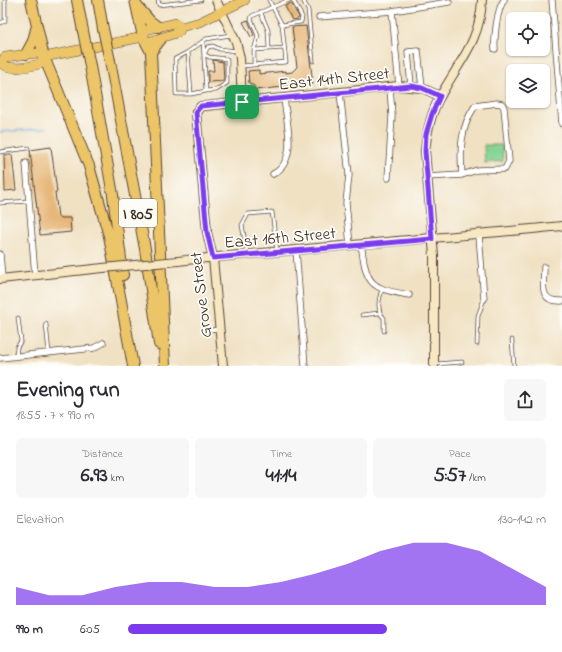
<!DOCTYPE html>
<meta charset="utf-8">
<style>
:root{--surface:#fff;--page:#f7f7f7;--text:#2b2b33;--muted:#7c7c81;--accent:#7c3aed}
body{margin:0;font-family:"Indie Flower",sans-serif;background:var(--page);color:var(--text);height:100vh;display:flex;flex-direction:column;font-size:15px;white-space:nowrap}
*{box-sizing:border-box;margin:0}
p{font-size:13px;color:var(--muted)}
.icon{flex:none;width:22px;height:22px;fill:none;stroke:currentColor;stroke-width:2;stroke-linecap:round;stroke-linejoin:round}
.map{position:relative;height:366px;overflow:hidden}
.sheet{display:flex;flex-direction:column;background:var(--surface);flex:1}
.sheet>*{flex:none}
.controls{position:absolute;left:506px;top:12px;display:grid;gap:8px}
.controls a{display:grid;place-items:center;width:44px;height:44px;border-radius:6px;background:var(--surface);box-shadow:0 1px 3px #0004;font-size:20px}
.pin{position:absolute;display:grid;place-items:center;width:34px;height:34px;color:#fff;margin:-17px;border-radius:8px;box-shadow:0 2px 6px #0006}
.round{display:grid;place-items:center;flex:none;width:42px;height:42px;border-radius:6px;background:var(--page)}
.headline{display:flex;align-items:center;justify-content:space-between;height:68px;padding:0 16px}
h1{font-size:22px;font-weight:800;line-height:30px}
.stats{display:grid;grid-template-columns:repeat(3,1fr);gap:6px;height:68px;padding:4px 16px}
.stats div{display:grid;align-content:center;border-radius:6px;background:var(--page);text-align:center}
.stats b{font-size:20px;font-weight:800}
.stats small{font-size:11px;font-weight:400}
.stats p{font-size:11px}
.chart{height:112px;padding:8px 16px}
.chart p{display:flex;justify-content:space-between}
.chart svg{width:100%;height:72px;margin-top:4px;fill:var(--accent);opacity:.7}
ul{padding:0 16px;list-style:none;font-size:13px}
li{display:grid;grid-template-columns:64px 48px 1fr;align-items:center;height:30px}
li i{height:10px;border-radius:5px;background:var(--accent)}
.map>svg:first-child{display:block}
.green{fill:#85d494;stroke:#607f59}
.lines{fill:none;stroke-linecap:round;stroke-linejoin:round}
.stream{stroke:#60a5d5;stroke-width:1.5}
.building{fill:#e7b87a}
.lane-casing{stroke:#564537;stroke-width:4.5}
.street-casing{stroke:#564537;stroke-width:7}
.secondary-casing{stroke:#564537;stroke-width:10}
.primary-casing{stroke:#564537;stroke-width:10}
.highway-casing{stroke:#564537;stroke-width:12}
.lane{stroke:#fff;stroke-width:3}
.street{stroke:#fff;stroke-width:5.5}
.secondary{stroke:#f7e8c3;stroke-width:8}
.primary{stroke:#ecc569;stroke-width:9}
.highway{stroke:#ecc569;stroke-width:10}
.secondary-bridge-casing{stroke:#564537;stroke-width:10;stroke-linecap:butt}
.highway-bridge-casing{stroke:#564537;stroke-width:12;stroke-linecap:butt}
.secondary-bridge{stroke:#f7e8c3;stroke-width:8}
.highway-bridge{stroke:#ecc569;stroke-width:10}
.route-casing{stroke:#fff;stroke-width:8}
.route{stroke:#7c3aed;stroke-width:5}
.labels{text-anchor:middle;stroke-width:3.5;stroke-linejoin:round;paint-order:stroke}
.shield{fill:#fdfcf7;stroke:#75695f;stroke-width:1}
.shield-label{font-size:16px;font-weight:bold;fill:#3b2a1e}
.street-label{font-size:17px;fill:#3b2a1e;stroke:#fdfcf7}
</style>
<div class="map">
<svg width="562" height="366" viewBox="0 0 562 366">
<rect width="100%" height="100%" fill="#fdfcf7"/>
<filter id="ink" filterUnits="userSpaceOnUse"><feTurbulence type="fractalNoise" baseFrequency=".025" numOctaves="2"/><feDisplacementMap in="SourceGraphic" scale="8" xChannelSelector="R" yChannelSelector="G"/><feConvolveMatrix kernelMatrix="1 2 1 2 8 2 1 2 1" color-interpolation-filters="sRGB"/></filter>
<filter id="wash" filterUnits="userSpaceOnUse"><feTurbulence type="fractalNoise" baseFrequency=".012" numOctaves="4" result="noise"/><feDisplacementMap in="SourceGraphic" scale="16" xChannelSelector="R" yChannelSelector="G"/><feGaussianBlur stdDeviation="0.9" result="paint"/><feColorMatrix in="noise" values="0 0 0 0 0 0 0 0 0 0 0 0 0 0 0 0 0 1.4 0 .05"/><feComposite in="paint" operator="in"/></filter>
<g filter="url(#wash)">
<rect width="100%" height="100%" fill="#f0e1c3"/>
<!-- green -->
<path class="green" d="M484 145H502L503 161 485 163Z"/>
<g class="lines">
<!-- stream -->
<path class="stream" d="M0 132 47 128"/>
</g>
<g id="blocks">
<!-- building -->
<path class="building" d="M291 3 299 17 298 19 292 20 285 6Z
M248 20 254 35 251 37 243 22Z
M306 26 313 84 254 90V86L249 83 248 71 259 70V74L286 71V73L292 72 297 67 292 27Z
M213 60 223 62 224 81 208 82V71H214Z
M51 147 57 192H55L58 217 62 218H70L71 232 40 235 30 150Z
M4 155H12L16 190 5 191Z"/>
</g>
</g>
<g filter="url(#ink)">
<use href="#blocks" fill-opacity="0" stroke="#564537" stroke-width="1"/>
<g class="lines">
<!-- lane casing -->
<g class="lane-casing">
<path id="lane" d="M158 0 159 5 201 0
M303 0 308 10 313 61
M261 13 268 30 269 49 284 48
M0 23 5 21V0
M282 25 301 22 302 17 293 0
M203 41 206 91 191 94 188 52 206 39 231 35
M254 50 258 36 251 19 252 16 289 0
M188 52 175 59 176 94H191
M254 65V50L269 49
M242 66 286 62 282 25 269 0
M206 91 216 90 227 83V59L209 57 204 54 208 47 213 46 219 49 237 51
M0 152 28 148
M0 203 28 201
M247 253 242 225 248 214 272 212 277 251
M382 289C379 299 376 310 384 318V331
M362 315 379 313
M46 324 49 353
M204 331 218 329
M512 340 514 366
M477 344 478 316 484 299
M16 357 17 347 21 341 18 318
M435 364 462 362"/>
</g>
<!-- street casing -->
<g class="street-casing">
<path id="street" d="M552 0 562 124
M392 11 399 86
M319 17 392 11 449 2
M495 49C494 37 497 9 504 0
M411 86 408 52 418 51 422 88
M340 92 349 175 346 203 350 245
M26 163 35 275
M273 174C299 161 286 121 284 98
M427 177 462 175 477 170 505 169 509 161 504 108 502 104 497 103 475 106C460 128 460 150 462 175
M388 178 392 116 390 87
M479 235 484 299
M361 244C367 284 368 288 409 295
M296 250 305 366
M0 254 2 278
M544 267C544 285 538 302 562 301
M0 358 94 348 103 343"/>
</g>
<!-- secondary casing -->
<g class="secondary-casing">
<path id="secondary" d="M216 0 236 42 240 58 242 102
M178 261C306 248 434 239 562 226
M0 279 103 268
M223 366 213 258 207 232 196 112 201 106H205L399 86 422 88 440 96
M434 366V256L425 151C427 131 431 112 441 95 460 60 480 42 482 0"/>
</g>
<!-- primary casing -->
<g class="primary-casing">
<path id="primary" d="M143 37 148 42 179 32 181 27 200 22 245 0
M143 37 146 30 175 23 181 27
M0 63C11 71 27 67 40 64L44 57
M1 63 5 57 38 53 44 57 143 37"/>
</g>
<!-- highway casing -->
<g class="highway-casing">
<path id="highway" d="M31 0 44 57 89 166 109 236 133 366
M77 0 83 31
M98 0 103 29
M135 0 143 37 151 52 165 366
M137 6 150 21 158 27
M151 52 161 39
M26 54 33 41 36 29
M110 61 145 249 159 344
M90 66 113 195 123 275"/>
</g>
<!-- lane -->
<use href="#lane" class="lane"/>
<!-- street -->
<use href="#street" class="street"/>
<!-- secondary -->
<use href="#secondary" class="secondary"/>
<!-- primary -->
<use href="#primary" class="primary"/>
<!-- highway -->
<use href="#highway" class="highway"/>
<!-- secondary-bridge casing -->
<g class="secondary-bridge-casing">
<path id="secondary-bridge" d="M103 268 178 261"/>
</g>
<!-- highway-bridge casing -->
<g class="highway-bridge-casing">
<path id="highway-bridge" d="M103 29 110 61
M83 31 90 66"/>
</g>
<!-- secondary-bridge -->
<use href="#secondary-bridge" class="secondary-bridge"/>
<!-- highway-bridge -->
<use href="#highway-bridge" class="highway-bridge"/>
</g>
</g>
<g class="lines" filter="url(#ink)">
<!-- route casing -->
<g class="route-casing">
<path id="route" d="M411 86 422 88 440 96 432 114 426 134 425 151 432 239 213 258 207 232 196 112 201 106Z"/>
</g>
<!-- route -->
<use href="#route" class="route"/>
</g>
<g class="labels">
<!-- shield labels -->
<rect class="shield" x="119" y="199" width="38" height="28" rx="3"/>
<g class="shield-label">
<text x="138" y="219">I 805</text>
</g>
<!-- street labels -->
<g class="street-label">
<text transform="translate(334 78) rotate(-6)" y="6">East 14th Street</text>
<text transform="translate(280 237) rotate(-5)" y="6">East 16th Street</text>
<text transform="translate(200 295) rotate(-97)" y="6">Grove Street</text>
</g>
</g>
</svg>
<div class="controls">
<a><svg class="icon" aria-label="locate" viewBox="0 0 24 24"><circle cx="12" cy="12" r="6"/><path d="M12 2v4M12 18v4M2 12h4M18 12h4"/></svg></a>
<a><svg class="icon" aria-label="layers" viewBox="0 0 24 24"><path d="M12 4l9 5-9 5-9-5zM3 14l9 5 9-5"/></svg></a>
</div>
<div class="pin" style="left:242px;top:102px;background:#1e9e55"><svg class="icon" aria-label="arrive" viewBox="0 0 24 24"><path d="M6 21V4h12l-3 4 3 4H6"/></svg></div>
</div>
<section class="sheet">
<div class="headline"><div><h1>Evening run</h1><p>18:55 · 7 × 990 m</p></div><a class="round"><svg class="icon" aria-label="share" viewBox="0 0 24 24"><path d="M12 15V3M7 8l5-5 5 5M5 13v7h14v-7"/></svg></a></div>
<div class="stats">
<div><p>Distance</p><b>6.93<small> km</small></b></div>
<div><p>Time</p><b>41:14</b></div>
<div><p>Pace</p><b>5:57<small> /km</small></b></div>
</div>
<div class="chart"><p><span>Elevation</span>130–142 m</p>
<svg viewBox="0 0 160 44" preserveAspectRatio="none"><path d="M0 44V33L10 38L20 38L30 33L40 30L50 30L60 33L70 33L80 30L90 25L100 19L110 11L120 6L130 6L140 11L150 22L160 33V44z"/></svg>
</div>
<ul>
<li><b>990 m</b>6:05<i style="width:62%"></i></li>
</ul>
</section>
